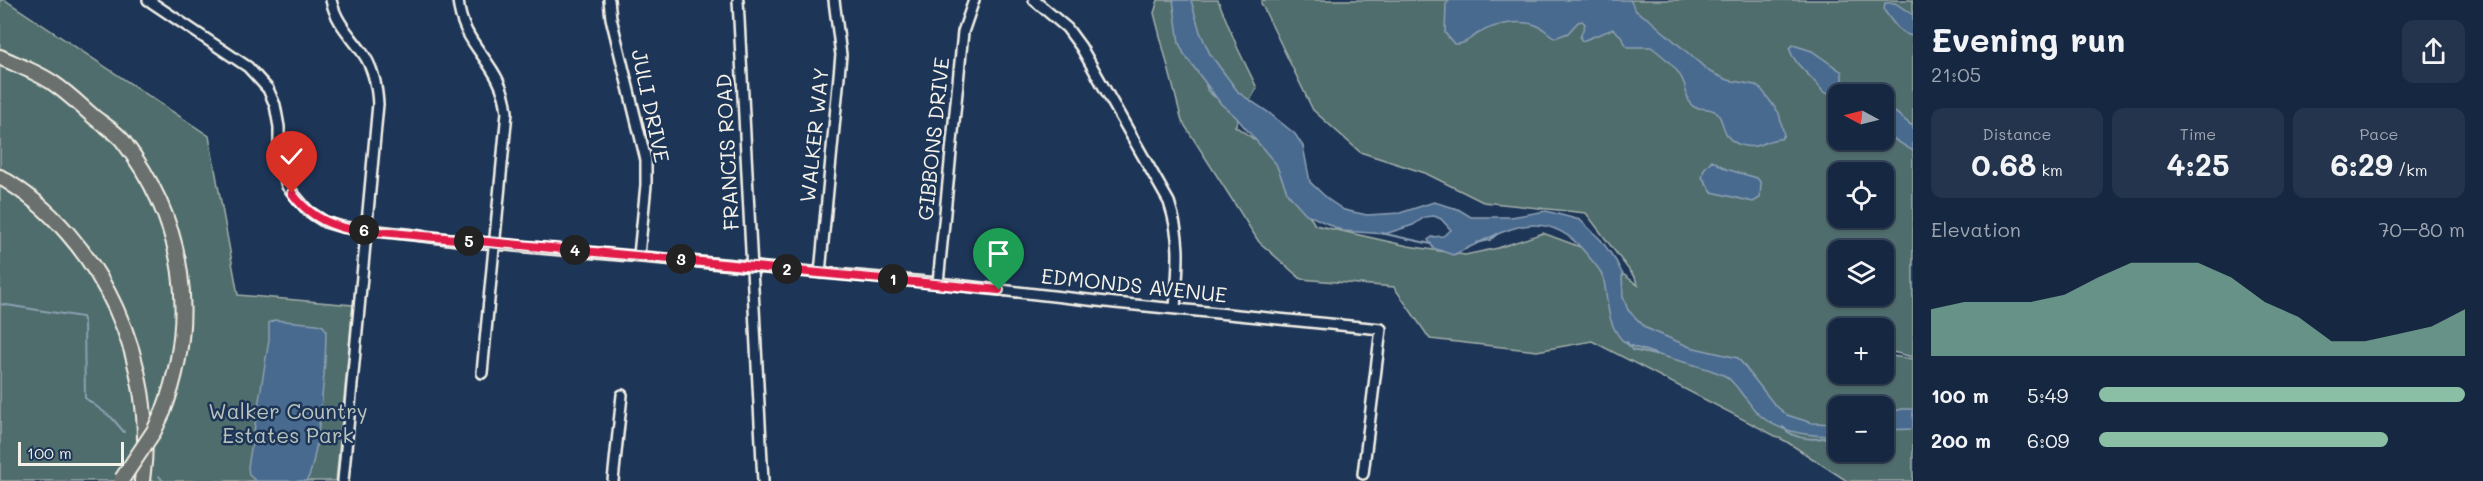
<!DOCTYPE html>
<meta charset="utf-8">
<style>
:root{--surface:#162841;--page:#23344c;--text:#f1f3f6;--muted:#9ea6b1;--line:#35445a;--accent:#8abfa5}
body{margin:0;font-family:Mali,sans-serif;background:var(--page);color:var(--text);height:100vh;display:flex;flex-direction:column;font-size:22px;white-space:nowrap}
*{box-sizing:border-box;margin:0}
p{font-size:20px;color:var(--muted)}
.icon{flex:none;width:33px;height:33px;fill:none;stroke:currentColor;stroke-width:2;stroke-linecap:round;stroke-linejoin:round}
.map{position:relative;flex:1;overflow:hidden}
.panel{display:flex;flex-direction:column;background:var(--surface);width:570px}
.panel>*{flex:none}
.needle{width:39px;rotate:277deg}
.fabs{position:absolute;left:1828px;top:84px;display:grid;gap:12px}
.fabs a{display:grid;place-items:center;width:66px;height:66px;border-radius:12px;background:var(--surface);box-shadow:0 2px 4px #0004,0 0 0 2px var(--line);font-size:30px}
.scale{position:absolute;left:18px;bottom:15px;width:106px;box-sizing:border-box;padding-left:6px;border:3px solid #f4f1e8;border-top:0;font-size:16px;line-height:21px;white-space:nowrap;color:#f4f1e8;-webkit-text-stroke:4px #1d3557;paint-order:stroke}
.pin{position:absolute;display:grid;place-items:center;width:51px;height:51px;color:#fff;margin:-62px -26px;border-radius:50% 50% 50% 0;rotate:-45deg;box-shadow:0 0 6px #0007}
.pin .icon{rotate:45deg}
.km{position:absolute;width:30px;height:30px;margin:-15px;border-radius:50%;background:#222;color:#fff;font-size:16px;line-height:30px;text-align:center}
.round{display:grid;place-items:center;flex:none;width:63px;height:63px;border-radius:12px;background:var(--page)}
.headline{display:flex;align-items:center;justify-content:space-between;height:102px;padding:0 18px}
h1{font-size:33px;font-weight:700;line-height:45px}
.figures{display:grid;grid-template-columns:repeat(3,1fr);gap:9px;height:102px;padding:6px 18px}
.figures div{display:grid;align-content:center;border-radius:12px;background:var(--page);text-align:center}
.figures b{font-size:30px;font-weight:700}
.figures small{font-size:16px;font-weight:400}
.figures p{font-size:16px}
.chart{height:168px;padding:12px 18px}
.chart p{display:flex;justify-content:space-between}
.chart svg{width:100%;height:108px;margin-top:6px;fill:var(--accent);opacity:.7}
ul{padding:0 18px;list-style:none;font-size:20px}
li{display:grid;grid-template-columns:96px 72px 1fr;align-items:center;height:45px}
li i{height:15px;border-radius:8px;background:var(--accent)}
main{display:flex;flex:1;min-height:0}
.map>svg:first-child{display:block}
.green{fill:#4f6d6c;stroke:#a2afaa;stroke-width:1.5;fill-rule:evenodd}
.water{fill:#486a8f;stroke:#8da0b3;stroke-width:1.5}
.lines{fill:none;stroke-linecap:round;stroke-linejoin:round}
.stream{stroke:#8da0b3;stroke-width:2}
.minor-casing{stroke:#f4f1e8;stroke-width:14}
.highway-casing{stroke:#f4f1e8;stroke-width:18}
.minor{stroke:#1d3557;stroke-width:9}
.highway{stroke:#6b706d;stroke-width:14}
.highway-bridge-casing{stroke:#f4f1e8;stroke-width:18;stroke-linecap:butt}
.highway-bridge{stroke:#6b706d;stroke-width:14}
.route-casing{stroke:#fff;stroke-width:12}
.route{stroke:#e11d48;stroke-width:8}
.labels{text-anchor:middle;stroke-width:5;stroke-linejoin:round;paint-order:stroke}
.street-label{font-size:21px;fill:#f4f1e8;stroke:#1d3557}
.park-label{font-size:21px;fill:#bac3bd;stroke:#1d3557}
</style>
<main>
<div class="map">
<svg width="1913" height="481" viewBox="0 0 1913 481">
<rect width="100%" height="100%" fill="#1d3557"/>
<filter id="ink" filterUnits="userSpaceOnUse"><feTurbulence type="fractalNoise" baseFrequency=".0167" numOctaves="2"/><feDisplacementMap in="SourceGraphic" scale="12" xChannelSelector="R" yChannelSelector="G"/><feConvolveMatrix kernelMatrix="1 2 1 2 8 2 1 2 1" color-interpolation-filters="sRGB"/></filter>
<g filter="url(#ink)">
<!-- green -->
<path class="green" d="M0 0H5L209 136 238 295 353 305 336 481H0Z
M1158 0H1218L1238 49 1257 88 1235 126 1271 151 1315 225 1408 246 1465 255 1498 248 1543 233 1591 251 1638 285 1635 278 1586 213 1483 202 1425 173 1360 152 1313 110 1261 3 1262 0H1913V357L1884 350V328H1839V374H1884V355L1913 359V481H1847L1787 442 1592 341 1537 351 1430 339 1394 287 1301 279 1259 242 1182 121 1154 13ZM1839 94H1884V140H1839ZM1839 172H1884V218H1839ZM1839 250H1884V296H1839ZM1839 406H1884V452H1839Z"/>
<!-- water -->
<path class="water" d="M1173 0H1191L1200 32 1210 54 1239 93 1268 112 1295 134 1303 146 1310 182 1329 200 1344 210 1367 215 1400 213 1434 202 1458 209 1471 217H1511L1546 211 1580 220 1601 240 1616 261 1622 273 1623 297 1628 310 1646 328 1690 347 1738 358 1774 404 1787 415 1812 423 1839 424V436C1814 436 1781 434 1761 416 1755 412 1751 405 1746 399 1739 391 1731 377 1721 374 1697 364 1671 360 1647 351 1638 348 1628 347 1622 340 1607 324 1608 302 1604 281 1602 270 1591 260 1584 251 1542 201 1498 235 1453 255L1433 248 1428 240 1432 237 1443 236 1451 230 1441 219 1434 216 1425 217 1413 225 1385 234 1343 231 1306 214 1288 194 1276 164 1235 116 1221 104 1184 54 1179 43Z
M1450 0H1630L1636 11 1650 20 1710 72 1728 80 1755 85 1762 90 1779 113 1784 135 1781 139C1766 138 1759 151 1741 145 1721 139 1726 124 1717 113 1710 106 1701 110 1694 107 1686 102 1687 89 1683 81 1678 69 1662 55 1651 47H1627L1621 36 1613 29 1582 41 1580 38 1585 24 1582 21 1578 22 1568 33 1555 38C1550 35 1545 30 1540 27 1523 18 1495 24 1479 33 1470 38 1465 45 1454 44L1445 33 1446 4Z
M1885 3H1895L1913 15V36C1900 35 1891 20 1884 10Z
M1793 45 1812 51 1842 72V82L1834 95 1823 92C1813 76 1795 67 1789 48Z
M1884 107C1895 109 1903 120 1913 126V151L1884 133Z
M1712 160 1726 169 1757 178 1761 183 1760 198 1753 202 1712 192 1702 177 1704 169Z
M274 320 317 324 323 326 326 330C326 353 319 467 306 481H256L249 475 248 467 269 340V323Z
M1902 409H1913V429L1884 430V414Z"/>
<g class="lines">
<!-- stream -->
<path class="stream" d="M1206 85 1208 91 1215 97
M1381 233 1431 244
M1476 243 1490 240 1497 234
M0 304 82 317 84 323 85 398 112 418 124 432
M1627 342 1632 350 1655 355
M1783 427C1795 443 1822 439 1839 436
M159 476 163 481"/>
<!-- minor casing -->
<g class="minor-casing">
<path id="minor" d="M148 0 248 67 268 89 275 105 279 127V158L287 186 308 211 325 222 342 227 494 244 938 283 1115 303 1381 329 1363 474
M331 0C336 22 349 34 362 52 373 67 377 86 378 104L343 481
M458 0C462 49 502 61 507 112L482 373
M609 0 611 18 646 160V185L639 255
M738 0 763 481
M1034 0 1067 28 1081 47 1169 202C1182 241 1178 267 1175 308
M820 273 841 55 834 0
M938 283 963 32 974 0
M613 481 622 395"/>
</g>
<!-- highway casing -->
<g class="highway-casing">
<path id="highway" d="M0 57C17 65 37 72 53 83 68 93 81 106 95 118 104 125 116 132 123 141 185 222 199 317 163 412
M0 177C102 236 159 366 142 481"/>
</g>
<!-- minor -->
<use href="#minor" class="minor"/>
<!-- highway -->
<use href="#highway" class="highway"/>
<!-- highway-bridge casing -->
<g class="highway-bridge-casing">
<path id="highway-bridge" d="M122 479 154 431 163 412"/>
</g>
<!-- highway-bridge -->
<use href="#highway-bridge" class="highway-bridge"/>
</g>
</g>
<g class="lines" filter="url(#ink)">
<!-- route casing -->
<g class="route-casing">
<path id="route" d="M292 193C306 213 325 224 349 229L999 290"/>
</g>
<!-- route -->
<use href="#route" class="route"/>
</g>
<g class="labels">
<!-- street labels -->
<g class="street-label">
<text transform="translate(650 106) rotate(78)" y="7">JULI DRIVE</text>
<text transform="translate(815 135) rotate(-84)" y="7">WALKER WAY</text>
<text transform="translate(934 139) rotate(-84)" y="7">GIBBONS DRIVE</text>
<text transform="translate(728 152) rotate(-93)" y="7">FRANCIS ROAD</text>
<text transform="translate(1134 286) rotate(6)" y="7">EDMONDS AVENUE</text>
</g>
<!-- park labels -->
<g class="park-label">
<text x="288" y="419">Walker Country<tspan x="288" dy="24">Estates Park</tspan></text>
</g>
</g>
</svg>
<div class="fabs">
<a><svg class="needle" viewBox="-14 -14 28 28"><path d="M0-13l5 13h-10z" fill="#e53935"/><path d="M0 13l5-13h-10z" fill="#9ea6b1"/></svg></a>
<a><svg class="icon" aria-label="locate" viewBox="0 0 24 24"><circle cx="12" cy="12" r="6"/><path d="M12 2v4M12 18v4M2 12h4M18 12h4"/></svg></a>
<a><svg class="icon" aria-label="layers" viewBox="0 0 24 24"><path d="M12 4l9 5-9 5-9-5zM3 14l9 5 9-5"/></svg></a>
<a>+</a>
<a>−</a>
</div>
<div class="scale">100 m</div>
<div class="pin" style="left:999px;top:290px;background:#1e9e55"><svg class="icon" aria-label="arrive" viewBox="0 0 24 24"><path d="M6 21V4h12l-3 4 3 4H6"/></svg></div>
<div class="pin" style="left:292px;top:193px;background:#d93025"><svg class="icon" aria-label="check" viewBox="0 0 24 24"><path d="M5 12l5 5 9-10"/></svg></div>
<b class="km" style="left:893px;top:279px">1</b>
<b class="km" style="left:787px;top:269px">2</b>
<b class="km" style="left:681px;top:259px">3</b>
<b class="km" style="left:575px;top:250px">4</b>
<b class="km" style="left:469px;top:241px">5</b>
<b class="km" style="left:364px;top:230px">6</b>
</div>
<section class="panel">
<div class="headline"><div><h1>Evening run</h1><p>21:05</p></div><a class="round"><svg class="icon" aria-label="share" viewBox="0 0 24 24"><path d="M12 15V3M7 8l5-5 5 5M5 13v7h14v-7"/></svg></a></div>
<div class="figures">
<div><p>Distance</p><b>0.68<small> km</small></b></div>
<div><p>Time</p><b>4:25</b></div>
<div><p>Pace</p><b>6:29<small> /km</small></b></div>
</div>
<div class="chart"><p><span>Elevation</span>70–80 m</p>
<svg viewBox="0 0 160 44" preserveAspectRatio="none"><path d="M0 44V25L10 22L20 22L30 22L40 19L50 12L60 6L70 6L80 6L90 12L100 22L110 28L120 38L130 38L140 35L150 32L160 25V44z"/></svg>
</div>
<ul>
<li><b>100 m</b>5:49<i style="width:100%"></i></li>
<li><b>200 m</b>6:09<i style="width:79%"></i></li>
</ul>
</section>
</main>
